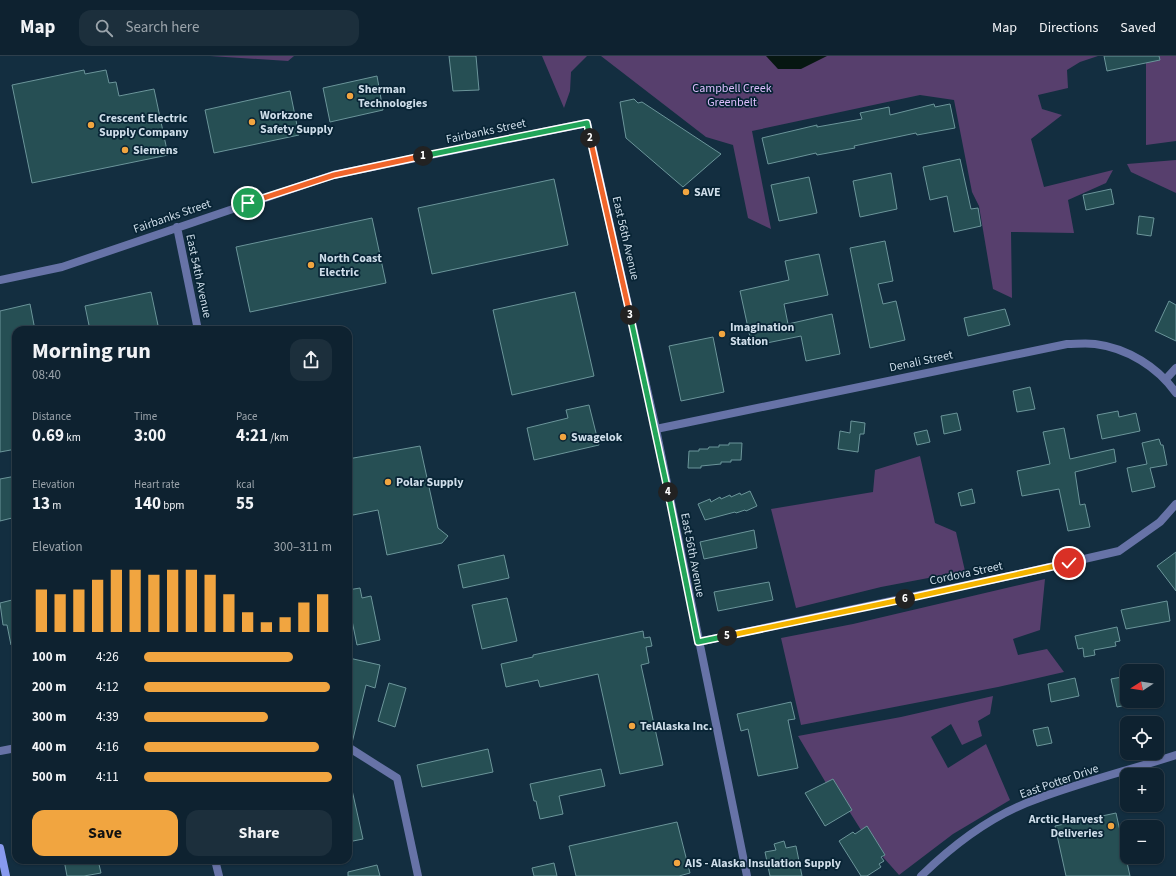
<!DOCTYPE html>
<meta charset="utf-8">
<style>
:root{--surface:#0e2230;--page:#1c2f3c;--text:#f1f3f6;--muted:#9ba4ab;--line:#2e3f4c;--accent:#f1a540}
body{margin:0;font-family:"Source Sans 3",sans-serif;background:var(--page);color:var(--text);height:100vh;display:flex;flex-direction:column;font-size:15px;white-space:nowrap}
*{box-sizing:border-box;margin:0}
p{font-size:13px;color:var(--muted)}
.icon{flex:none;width:22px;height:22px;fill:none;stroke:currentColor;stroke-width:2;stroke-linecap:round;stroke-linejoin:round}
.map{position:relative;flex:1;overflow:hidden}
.drawer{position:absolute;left:12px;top:270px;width:340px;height:538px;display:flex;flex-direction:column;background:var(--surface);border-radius:12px;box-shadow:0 1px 3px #0004,0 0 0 1px var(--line)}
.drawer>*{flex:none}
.needle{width:26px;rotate:258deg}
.controls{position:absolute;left:1120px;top:608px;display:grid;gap:8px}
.controls a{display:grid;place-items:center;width:44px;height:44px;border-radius:8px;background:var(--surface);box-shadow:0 1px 3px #0004,0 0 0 1px var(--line);font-size:20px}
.pin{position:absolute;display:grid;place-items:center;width:34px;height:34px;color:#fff;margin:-17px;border:2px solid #fff;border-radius:50%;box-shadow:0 1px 4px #0007}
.km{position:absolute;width:20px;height:20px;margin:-10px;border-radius:50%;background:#222;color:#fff;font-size:11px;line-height:20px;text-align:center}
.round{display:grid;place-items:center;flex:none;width:42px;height:42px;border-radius:12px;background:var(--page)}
.summary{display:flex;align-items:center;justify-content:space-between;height:68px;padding:0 20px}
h1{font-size:22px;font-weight:700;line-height:30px}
.figures{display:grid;grid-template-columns:repeat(3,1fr);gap:6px;height:68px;padding:4px 20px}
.figures div{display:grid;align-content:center}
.figures b{font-size:17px;font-weight:700}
.figures small{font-size:11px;font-weight:400}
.figures p{font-size:11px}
.chart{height:112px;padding:8px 20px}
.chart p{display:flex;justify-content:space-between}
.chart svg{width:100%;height:72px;margin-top:4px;stroke:var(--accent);stroke-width:6}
.button{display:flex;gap:8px;margin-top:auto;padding:8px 20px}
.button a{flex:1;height:46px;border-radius:12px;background:var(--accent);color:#111;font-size:16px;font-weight:700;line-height:46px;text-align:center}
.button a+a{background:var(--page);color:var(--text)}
ul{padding:0 20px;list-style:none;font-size:13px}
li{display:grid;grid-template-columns:64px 48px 1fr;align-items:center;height:30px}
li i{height:10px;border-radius:5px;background:var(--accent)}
header{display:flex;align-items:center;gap:24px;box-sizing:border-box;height:56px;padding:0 20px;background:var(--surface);border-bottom:1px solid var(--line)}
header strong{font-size:19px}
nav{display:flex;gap:22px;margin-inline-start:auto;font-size:14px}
.search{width:280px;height:36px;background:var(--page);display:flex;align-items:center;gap:10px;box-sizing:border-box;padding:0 14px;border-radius:12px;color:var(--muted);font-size:15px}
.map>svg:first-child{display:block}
.green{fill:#573f6d}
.water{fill:#071712}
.building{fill:#264f54;stroke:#6b959a}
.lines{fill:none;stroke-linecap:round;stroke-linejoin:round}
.minor{stroke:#6773a7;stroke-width:8}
.tertiary{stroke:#6773a7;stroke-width:8}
.secondary{stroke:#889aef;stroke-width:8}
.split-1-casing{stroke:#fff;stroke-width:8}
.split-2-casing{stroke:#fff;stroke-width:8}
.split-3-casing{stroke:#fff;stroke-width:8}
.split-4-casing{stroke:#fff;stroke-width:8}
.split-5-casing{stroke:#fff;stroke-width:8}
.split-6-casing{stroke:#fff;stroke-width:8}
.split-7-casing{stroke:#fff;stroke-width:8}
.split-1{stroke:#f0652b;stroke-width:5}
.split-2{stroke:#22a559;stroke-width:5}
.split-3{stroke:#f0652b;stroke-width:5}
.split-4{stroke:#22a559;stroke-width:5}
.split-5{stroke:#22a559;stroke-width:5}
.split-6{stroke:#f5b400;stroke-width:5}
.split-7{stroke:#f5b400;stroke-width:5}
.poi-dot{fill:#f1a540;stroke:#082435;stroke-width:1.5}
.labels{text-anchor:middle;stroke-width:3.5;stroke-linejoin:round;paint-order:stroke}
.park-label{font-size:12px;fill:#debefd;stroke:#082435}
.poi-label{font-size:12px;font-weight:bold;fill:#cedde9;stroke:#082435;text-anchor:start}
.street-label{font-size:12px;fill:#cedde9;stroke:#082435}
</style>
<header>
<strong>Map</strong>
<div class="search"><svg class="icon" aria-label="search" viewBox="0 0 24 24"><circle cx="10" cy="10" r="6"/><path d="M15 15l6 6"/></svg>Search here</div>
<nav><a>Map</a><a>Directions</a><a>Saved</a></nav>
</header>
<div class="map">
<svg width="1176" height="820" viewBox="0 0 1176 820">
<rect width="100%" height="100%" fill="#132e40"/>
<!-- green -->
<path class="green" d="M210 0H294L288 5Z
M542 0H587L571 16 570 35 564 52Z
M601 0H1098L1080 6 1067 14 1068 32 1038 39 1042 53 1062 59 1031 83 1044 131 1113 114 1106 127 1068 144 1074 177 1011 176 1012 242 993 233 979 150 972 136 954 44 920 39 752 75 771 173 748 162 733 89 706 81Z
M1146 0H1176V89V85L1146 89Z
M1176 104V137L1131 116 1127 108Z
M920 400 935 467 956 476 965 515 881 531 796 552 771 453 873 436 875 414Z
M1045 523 1040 574 1013 583 1018 599 1047 593 1064 616 998 631 801 669 781 582 853 568Z
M993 640 990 658 978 665 982 680 962 689 951 668 931 681 948 712 986 688 1010 744 953 778 899 819 883 801 885 799 867 771 861 774 849 755 851 754 833 723 826 727 798 680 901 661Z"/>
<!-- water -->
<path class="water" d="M766 0H827L801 13H778Z"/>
<!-- building -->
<path class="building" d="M449 0H476L479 34 453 35Z
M1104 0H1159L1160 4 1107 15Z
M84 14 85 18 106 14 109 27 116 26 119 40 154 33 168 99 32 127 12 29Z
M377 20 383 54 330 66 323 32Z
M290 35 299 79 214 97 205 54Z
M634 43 638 47 642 46 721 98 683 131 626 82 620 46Z
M934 48 935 51 950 48 955 72 917 79 916 77 854 90 855 92 817 99 816 97 768 108 762 82 817 69V71L862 63 860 57 889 51 890 59Z
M960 103 971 153 978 152 981 170 954 176 947 140 930 144 923 111Z
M891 117 897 153 860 161 853 125Z
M809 121 817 157 779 165 771 129Z
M554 123 568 189 432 218 418 152Z
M1111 133 1114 148 1086 154 1083 139Z
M1139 160 1154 162 1151 180 1137 178Z
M372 162 386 227 250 256 236 191Z
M885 185 893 225 878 228 883 248 896 245 905 284 870 292 850 192Z
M819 198 828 239 784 248 788 268 832 258 840 298 806 305 801 280 752 290 740 235 789 224 785 205Z
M151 236 159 274H90L85 250Z
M575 236 594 320 512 339 493 254Z
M1169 245 1176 249V285L1155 275Z
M30 248 35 274H16V393L0 396V255Z
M1005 253 1010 269 968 280 964 262Z
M713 281 724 336 681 345 669 290Z
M1030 331 1035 353 1017 356 1013 335Z
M589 349 599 389 534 404 527 372 568 362 566 354Z
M1118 355 1119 361 1136 357 1140 375 1102 383 1097 359Z
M957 357 961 374 944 378 941 360Z
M851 365 865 367 864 378H860L858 396 838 393 840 375 850 377Z
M1064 372 1070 403 1114 393 1116 406 1075 416 1080 449 1085 448 1090 471 1068 475 1059 433 1022 440 1017 415 1050 408 1043 376Z
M927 374 930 386 917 389 914 377Z
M1159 383 1161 389H1163L1167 409 1150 412 1155 431 1132 436 1127 412 1147 408 1142 387Z
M729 387H742L741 404H731V406H721V408L701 410V412H688L689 395H699V393H708L709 391H719V389H729Z
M420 390 438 472 448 480 442 487 387 499 378 454 348 460V403Z
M16 420V461L0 465V423Z
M972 433 975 447 961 450 958 437Z
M750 435 757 450 746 455 745 454 736 457 735 456 705 464 698 448 710 443 711 446 720 441 721 443 730 439 731 441 740 437 741 439Z
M754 474 757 492 704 503 700 486Z
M1176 496V535L1157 510Z
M504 499 509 522 463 532 458 509Z
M769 526 773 544 718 555 714 536Z
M360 532 362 542 371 540 380 584 357 589 348 545V534Z
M507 542 517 585 482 593 472 549Z
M16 543V588L11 589 7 569H3L0 547Z
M1167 545 1170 565 1126 573 1121 554Z
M1117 571 1120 585 1115 586 1116 590 1094 594 1095 599 1084 601 1083 592 1078 593 1075 580Z
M643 575 644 582 650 581 652 590 646 591 649 607 641 609 663 709 620 718 598 618 540 631 538 624 506 631 501 608 533 601V599Z
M349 602 380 609 375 632 366 629 352 687 348 686Z
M1127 620V649L1117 651 1111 623Z
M1075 622 1079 640 1051 646 1048 628Z
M389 627 406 632 395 671 378 665Z
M791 646 795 663 788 664 798 712 758 720 748 673 741 675 737 658Z
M1048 671 1052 687 1037 690 1033 674Z
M488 693 493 716 422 731 417 709Z
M601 713 605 730 559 740 563 758 540 763 536 745H534L530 728Z
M833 723 852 754 825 770 805 737Z
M348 734H352L363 783 348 786Z
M1116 757 1130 820H1066L1055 770Z
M677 766 690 817 679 820H576L569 790Z
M867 770 885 799 881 801 884 805 879 808 881 811 867 820H861L839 785 853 776 855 778Z
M784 785 786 792 796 790 802 820H770L765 796 776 794 774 788Z
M64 804H98L101 817 84 820H67Z
M554 807 557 820H534L532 812Z
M377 809 380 820H348V816Z"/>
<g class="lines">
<!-- minor -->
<path class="minor" d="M177 171 198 274
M0 224 62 211 333 119 587 67 656 373 747 820
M1166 323 1176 312
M656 373 1067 288C1076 288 1086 287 1095 288 1127 292 1158 311 1176 337
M698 586 1019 518 1119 495 1160 466 1176 448
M348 691 397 722 418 820
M0 695 16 692
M215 804 219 820"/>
<!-- tertiary -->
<path class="tertiary" d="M921 820C953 789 994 758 1037 743 1082 726 1130 714 1176 699"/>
<!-- secondary -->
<path class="secondary" d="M0 792 6 820"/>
</g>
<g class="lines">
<!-- split-1 casing -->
<g class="split-1-casing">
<path id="split-1" d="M248 147 334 119 423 100"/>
</g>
<!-- split-2 casing -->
<g class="split-2-casing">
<path id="split-2" d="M423 100 587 67 590 82"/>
</g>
<!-- split-3 casing -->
<g class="split-3-casing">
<path id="split-3" d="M590 82 630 259"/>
</g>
<!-- split-4 casing -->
<g class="split-4-casing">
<path id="split-4" d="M630 259 668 436"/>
</g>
<!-- split-5 casing -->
<g class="split-5-casing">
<path id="split-5" d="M668 436 698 586 727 580"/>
</g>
<!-- split-6 casing -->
<g class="split-6-casing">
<path id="split-6" d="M727 580 905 543"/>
</g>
<!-- split-7 casing -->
<g class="split-7-casing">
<path id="split-7" d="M905 543 1069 507"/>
</g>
<!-- split-1 -->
<use href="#split-1" class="split-1"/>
<!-- split-2 -->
<use href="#split-2" class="split-2"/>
<!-- split-3 -->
<use href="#split-3" class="split-3"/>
<!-- split-4 -->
<use href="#split-4" class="split-4"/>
<!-- split-5 -->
<use href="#split-5" class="split-5"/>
<!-- split-6 -->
<use href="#split-6" class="split-6"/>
<!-- split-7 -->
<use href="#split-7" class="split-7"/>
</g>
<!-- markers -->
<g class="poi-dot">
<circle cx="350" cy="40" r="4"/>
<circle cx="252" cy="66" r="4"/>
<circle cx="91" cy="69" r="4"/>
<circle cx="125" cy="94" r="4"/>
<circle cx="686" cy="136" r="4"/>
<circle cx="311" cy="209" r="4"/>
<circle cx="722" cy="278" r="4"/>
<circle cx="563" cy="381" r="4"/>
<circle cx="388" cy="426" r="4"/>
<circle cx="632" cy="670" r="4"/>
<circle cx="1111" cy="770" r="4"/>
<circle cx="677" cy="807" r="4"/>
</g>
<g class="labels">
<!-- park labels -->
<g class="park-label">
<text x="732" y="36">Campbell Creek<tspan x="732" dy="14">Greenbelt</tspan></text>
</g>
<!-- poi labels -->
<g class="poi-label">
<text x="358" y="37">Sherman<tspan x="358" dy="14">Technologies</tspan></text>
<text x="260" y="63">Workzone<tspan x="260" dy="14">Safety Supply</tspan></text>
<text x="99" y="66">Crescent Electric<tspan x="99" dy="14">Supply Company</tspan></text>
<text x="133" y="98">Siemens</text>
<text x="694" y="140">SAVE</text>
<text x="319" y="206">North Coast<tspan x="319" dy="14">Electric</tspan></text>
<text x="730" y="275">Imagination<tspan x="730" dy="14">Station</tspan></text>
<text x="571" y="385">Swagelok</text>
<text x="396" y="430">Polar Supply</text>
<text x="640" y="674">TelAlaska Inc.</text>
<text x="1103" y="767" text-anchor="end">Arctic Harvest<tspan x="1103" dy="14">Deliveries</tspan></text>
<text x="685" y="811">AIS - Alaska Insulation Supply</text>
</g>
<!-- street labels -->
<g class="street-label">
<text transform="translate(486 75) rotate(-12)" y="4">Fairbanks Street</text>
<text transform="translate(172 160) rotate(-19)" y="4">Fairbanks Street</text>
<text transform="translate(626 182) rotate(77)" y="4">East 56th Avenue</text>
<text transform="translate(199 220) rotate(78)" y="4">East 54th Avenue</text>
<text transform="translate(921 305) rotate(-12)" y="4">Denali Street</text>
<text transform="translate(693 499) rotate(79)" y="4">East 56th Avenue</text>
<text transform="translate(966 517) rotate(-12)" y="4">Cordova Street</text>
<text transform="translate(1059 725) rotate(-19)" y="4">East Potter Drive</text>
</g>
</g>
</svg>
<div class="controls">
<a><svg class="needle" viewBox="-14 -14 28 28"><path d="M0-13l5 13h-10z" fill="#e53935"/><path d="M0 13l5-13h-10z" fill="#9ba4ab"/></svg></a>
<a><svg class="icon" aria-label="locate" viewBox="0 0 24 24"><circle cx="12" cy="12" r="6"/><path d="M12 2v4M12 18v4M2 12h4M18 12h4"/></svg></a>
<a>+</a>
<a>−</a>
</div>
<div class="pin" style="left:248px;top:147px;background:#1e9e55"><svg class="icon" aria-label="arrive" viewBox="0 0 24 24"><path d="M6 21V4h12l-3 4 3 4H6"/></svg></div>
<div class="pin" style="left:1069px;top:507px;background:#d93025"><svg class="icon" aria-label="check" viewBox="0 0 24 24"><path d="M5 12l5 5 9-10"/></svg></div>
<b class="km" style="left:423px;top:100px">1</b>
<b class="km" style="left:590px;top:82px">2</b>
<b class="km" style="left:630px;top:259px">3</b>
<b class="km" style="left:668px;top:436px">4</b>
<b class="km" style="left:727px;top:580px">5</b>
<b class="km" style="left:905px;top:543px">6</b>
<section class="drawer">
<div class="summary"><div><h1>Morning run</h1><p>08:40</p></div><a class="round"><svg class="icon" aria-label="share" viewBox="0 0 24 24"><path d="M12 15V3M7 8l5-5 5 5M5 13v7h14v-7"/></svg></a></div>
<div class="figures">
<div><p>Distance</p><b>0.69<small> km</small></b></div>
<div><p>Time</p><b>3:00</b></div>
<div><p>Pace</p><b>4:21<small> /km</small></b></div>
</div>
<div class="figures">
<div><p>Elevation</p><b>13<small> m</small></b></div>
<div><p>Heart rate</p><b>140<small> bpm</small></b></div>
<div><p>kcal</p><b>55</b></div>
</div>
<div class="chart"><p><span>Elevation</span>300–311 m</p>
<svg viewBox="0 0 160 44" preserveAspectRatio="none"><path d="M5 44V18M15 44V21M25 44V18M35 44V12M45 44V6M55 44V6M65 44V9M75 44V6M85 44V6M95 44V9M105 44V21M115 44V32M125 44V38M135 44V35M145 44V26M155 44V21"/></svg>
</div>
<ul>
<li><b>100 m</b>4:26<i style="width:79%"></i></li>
<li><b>200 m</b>4:12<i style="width:99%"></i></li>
<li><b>300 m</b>4:39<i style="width:66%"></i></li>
<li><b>400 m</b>4:16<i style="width:93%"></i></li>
<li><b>500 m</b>4:11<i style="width:100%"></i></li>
</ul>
<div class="button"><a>Save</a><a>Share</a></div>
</section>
</div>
